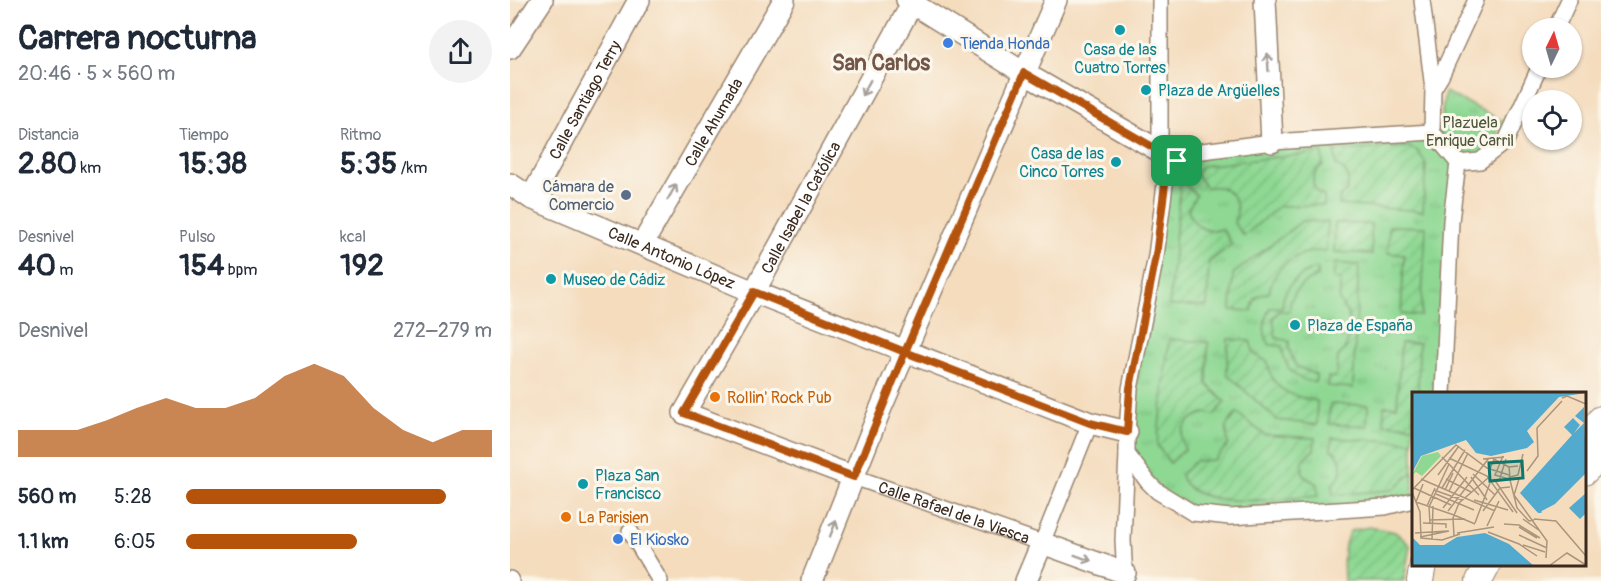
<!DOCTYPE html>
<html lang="es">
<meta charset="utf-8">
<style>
:root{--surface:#fff;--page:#f2f2f3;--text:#1f2937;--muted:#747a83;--accent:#b45309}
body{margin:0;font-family:Pangolin,sans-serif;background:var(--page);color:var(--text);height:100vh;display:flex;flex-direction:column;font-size:22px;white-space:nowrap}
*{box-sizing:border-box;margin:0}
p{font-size:20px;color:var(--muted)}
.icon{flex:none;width:33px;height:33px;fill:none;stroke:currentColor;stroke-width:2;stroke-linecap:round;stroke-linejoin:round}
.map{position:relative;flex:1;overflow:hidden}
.details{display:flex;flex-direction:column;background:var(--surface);width:510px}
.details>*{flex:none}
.needle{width:39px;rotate:5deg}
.buttons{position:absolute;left:1012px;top:18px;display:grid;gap:12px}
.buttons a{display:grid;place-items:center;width:60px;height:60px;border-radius:50%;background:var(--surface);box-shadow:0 2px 4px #0004;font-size:30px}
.pin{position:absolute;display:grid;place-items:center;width:51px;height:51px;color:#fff;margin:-26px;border-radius:12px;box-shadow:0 3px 9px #0006}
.round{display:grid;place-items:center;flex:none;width:63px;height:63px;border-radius:32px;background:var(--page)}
.summary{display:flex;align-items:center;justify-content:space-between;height:102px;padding:0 18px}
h1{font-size:33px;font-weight:800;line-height:45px}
.stats{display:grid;grid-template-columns:repeat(3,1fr);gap:9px;height:102px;padding:6px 18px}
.stats div{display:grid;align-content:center}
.stats b{font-size:30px;font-weight:800}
.stats small{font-size:16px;font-weight:400}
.stats p{font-size:16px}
.chart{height:168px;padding:12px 18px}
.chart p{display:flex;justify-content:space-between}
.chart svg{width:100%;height:108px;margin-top:6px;fill:var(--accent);opacity:.7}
ul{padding:0 18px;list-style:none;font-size:20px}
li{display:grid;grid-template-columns:96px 72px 1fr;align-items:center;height:45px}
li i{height:15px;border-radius:8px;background:var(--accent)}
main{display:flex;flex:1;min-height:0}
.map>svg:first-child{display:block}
.park{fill:url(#park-tufts);stroke:#648158;stroke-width:1.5}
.garden{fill:url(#garden-furrows);stroke:#648158;stroke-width:1.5}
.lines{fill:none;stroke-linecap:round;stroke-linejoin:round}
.pedestrian-casing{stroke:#98836e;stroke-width:18}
.minor-casing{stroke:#98836e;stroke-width:24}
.tertiary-casing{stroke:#98836e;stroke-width:28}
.pedestrian{stroke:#fff;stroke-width:15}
.minor{stroke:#fff;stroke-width:21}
.tertiary{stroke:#fff;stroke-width:26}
.oneway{stroke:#a79f9a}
.route-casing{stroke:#fff;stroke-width:12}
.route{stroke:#b45309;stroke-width:8}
.culture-dot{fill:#0f9aa8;stroke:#fbf7ec;stroke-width:2}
.shop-dot{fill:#3f7fe0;stroke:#fbf7ec;stroke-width:2}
.service-dot{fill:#5c6f8a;stroke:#fbf7ec;stroke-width:2}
.food-dot{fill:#e8710a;stroke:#fbf7ec;stroke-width:2}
.labels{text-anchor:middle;stroke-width:6;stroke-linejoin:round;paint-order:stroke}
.shop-label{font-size:16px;fill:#366cbe;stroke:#fbf7ec;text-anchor:start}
.culture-label{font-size:16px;fill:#0d838f;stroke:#fbf7ec;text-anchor:start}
.street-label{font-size:16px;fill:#3b2a1e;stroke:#fbf7ec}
.park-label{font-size:16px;fill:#50563b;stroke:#fbf7ec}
.service-label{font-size:16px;fill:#4e5e75;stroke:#fbf7ec;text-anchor:end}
.food-label{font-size:16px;fill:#c56008;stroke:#fbf7ec;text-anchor:start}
.district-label{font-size:22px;font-weight:bold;fill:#745649;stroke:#fbf7ec}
.inset-river{fill:none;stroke:#52aacf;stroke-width:3}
.inset-road{fill:none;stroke:#aa957d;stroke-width:1.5}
.view{fill:#0f766e;fill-opacity:0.15;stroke:#0f766e;stroke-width:3}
.inset-edge{fill:none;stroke:#3b2a1e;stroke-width:3}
</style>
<main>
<section class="details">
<div class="summary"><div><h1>Carrera nocturna</h1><p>20:46 · 5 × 560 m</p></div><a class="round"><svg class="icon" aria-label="share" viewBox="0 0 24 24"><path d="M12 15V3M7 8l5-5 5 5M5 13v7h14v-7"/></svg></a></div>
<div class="stats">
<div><p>Distancia</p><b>2.80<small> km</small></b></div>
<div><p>Tiempo</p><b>15:38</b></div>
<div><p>Ritmo</p><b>5:35<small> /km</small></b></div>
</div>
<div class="stats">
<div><p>Desnivel</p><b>40<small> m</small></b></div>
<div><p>Pulso</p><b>154<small> bpm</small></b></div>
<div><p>kcal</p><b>192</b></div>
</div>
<div class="chart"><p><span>Desnivel</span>272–279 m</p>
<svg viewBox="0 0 160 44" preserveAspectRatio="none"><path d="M0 44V33L10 33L20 33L30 29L40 24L50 20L60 24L70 24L80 20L90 11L100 6L110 11L120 24L130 33L140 38L150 33L160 33V44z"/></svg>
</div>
<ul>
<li><b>560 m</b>5:28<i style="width:85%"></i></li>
<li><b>1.1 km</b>6:05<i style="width:56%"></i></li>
</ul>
</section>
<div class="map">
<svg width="1091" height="581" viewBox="0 0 1091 581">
<defs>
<pattern id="park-tufts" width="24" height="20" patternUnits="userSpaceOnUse" patternTransform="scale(1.5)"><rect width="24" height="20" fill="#8ed893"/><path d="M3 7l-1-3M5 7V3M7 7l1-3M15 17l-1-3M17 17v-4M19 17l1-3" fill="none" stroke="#7bba7e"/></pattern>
<pattern id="garden-furrows" width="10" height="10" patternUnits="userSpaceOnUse" patternTransform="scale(1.5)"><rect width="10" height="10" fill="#8ed893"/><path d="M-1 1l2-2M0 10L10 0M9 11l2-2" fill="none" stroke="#7bba7e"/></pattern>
</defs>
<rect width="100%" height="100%" fill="#fbf7ec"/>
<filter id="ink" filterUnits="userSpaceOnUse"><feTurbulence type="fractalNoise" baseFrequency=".0167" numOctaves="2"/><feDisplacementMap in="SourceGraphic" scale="12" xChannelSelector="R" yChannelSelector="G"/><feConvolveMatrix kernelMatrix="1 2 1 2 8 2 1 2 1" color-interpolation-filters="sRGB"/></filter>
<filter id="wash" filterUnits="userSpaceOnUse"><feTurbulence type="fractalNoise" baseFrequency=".008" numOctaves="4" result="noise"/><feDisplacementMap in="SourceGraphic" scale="24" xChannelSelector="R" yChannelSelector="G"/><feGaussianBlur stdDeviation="1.35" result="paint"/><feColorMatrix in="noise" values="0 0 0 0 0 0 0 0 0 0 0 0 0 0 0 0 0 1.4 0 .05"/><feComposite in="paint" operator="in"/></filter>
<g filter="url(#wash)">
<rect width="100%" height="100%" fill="#f4dcbd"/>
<!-- park -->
<path class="park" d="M935 92 993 121 976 155 950 156 929 132Z
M922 132 948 163 933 393 903 394V500L720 517 665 503 617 454 657 168 677 153Z"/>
<!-- garden -->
<path class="garden" d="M899 147 908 151 916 164 913 211 829 205 830 196 837 191C839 179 839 170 826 166L825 151Z
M812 152 813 165C802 172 800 183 808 193L814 196V205L769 206 734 236 724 223C734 203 718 181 696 188L686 174 692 166Z
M674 183 686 195 678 209C682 225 696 235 712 229L722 244 699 262 697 306H659L670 186Z
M792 221 818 222 816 251C788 250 764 264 759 293 747 294 743 299 742 311L721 310 723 274Z
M825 223 861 224 862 254 824 252Z
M879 226 916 227 911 316 891 314 894 255 878 253Z
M825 263 849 265 843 388 817 386 818 377H826L828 357 836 347 841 329 838 314 829 300 831 280 823 279Z
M803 269H808V276C790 283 782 291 779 311H769L763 318 766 338 779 341V350L786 366 806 375V382C784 381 774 367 772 346L760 345C752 334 753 320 760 308L772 307C773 287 786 277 803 269Z
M659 339 698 342 697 384 715 402 704 415 695 413C678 417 665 431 675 449L660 463 647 445Z
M718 339 740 341 744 354 758 362C761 391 783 397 807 401V425L767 420 717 374Z
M891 343H909L908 393 903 394V426L874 424V406H887Z
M820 404 858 405 857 426 819 424Z
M727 413 755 435 805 438 804 450C793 455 790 464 794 476L807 484 808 496C778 498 679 513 671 475L685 461 704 460 718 445 716 426Z
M822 438 903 442V472L882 490 823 495 822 485C832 476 834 465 827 453L821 450Z
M859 527 885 532 900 545 894 581H834C833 564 832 546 840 531Z"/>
</g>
<g filter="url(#ink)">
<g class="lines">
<!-- pedestrian casing -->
<g class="pedestrian-casing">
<g id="pedestrian">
<path d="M912 0 923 89"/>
<path d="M1046 28 1059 0"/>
<path d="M922 132 923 89 931 76 966 0"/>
<path d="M650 151V0"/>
<path d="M948 163 970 161 996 141 1029 68"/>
<path id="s1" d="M344 477 532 543 580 423"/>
<path d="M903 500 875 507 720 517 683 513 647 491 638 482 617 454V432L620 389 646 256 657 168 677 153 762 142 922 132 948 163 941 221 933 394"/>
<path d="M120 531 150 581"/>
<path d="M0 579 1 581"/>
<path d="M615 581 613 540 617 454"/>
</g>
</g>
<!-- minor casing -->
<g class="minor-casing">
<g id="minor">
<path d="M397 0 514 73 667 161"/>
<path d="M755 0 762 142"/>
<path d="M0 48 32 0"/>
<path id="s2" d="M0 184 21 198 244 292 580 423 617 432"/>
<path id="s3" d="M21 198 129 0"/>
<path id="s4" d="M133 243 274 0"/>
<path id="s5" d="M344 477 174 413 244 292 404 0"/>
<path d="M302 581 370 410 546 0"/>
<path d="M516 581 532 543 615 573"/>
</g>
</g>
<!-- tertiary casing -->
<g class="tertiary-casing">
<path id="tertiary" d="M1074 442 1091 419
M1074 472 1091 456
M910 581 913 564
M969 581 978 564"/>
</g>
<!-- pedestrian -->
<use href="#pedestrian" class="pedestrian"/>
<!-- minor -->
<use href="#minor" class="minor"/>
<!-- tertiary -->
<use href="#tertiary" class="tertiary"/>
</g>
<!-- one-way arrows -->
<defs><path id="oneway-shaft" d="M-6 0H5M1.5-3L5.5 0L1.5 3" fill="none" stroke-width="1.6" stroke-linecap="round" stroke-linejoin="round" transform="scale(1.5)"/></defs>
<g class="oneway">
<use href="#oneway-shaft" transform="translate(758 62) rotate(-93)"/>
<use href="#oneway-shaft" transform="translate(356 88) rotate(119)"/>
<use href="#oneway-shaft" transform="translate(162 192) rotate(-60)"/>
<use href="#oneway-shaft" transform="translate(323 529) rotate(-68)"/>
<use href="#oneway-shaft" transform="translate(573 558) rotate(20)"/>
</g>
</g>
<g class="lines" filter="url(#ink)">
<!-- route casing -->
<g class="route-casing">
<path id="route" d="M667 161 514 73 395 352 244 292 174 413 344 477 395 352 580 423 617 432 620 388 646 256 657 168 667 161"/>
</g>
<!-- route -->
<use href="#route" class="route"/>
</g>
<!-- markers -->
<g class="culture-dot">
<circle cx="610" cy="30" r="6"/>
<circle cx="636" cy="90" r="6"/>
<circle cx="606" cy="162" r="6"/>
<circle cx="41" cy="279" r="6"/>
<circle cx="785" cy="325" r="6"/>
<circle cx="73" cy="484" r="6"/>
</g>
<g class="shop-dot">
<circle cx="438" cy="43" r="6"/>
<circle cx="108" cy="539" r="6"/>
</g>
<circle class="service-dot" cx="116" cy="195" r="6"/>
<g class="food-dot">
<circle cx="205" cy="397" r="6"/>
<circle cx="56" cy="517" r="6"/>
</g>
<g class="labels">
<!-- shop labels -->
<g class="shop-label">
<text x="450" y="49">Tienda Honda</text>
<text x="120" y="545">El Kiosko</text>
</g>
<!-- culture labels -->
<g class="culture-label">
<text x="610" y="55" text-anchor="middle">Casa de las<tspan x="610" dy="18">Cuatro Torres</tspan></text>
<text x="648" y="96">Plaza de Argüelles</text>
<text x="594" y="159" text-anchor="end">Casa de las<tspan x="594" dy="18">Cinco Torres</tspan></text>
<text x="53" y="285">Museo de Cádiz</text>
<text x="797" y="331">Plaza de España</text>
<text x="85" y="481">Plaza San<tspan x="85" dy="18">Francisco</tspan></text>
</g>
<!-- street labels -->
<g class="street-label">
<text dy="6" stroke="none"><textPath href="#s3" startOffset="112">Calle Santiago Terry</textPath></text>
<text dy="6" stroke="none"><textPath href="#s4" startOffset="140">Calle Ahumada</textPath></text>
<text dy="6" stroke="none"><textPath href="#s5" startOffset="418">Calle Isabel la Católica</textPath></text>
<text dy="6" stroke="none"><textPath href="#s2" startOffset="178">Calle Antonio López</textPath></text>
<text dy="6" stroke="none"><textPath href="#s1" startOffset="106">Calle Rafael de la Viesca</textPath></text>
</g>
<!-- park labels -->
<g class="park-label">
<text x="960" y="128">Plazuela<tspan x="960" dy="18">Enrique Carril</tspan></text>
</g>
<!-- service labels -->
<g class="service-label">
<text x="104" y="192">Cámara de<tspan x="104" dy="18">Comercio</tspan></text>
</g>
<!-- food labels -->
<g class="food-label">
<text x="217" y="403">Rollin' Rock Pub</text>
<text x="68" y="523">La Parisien</text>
</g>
<!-- district labels -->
<g class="district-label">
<text x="371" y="70">San Carlos</text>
</g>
</g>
<!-- overview -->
<g transform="translate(902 392)">
<rect width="174" height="174" fill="#f4dcbd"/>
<path d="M26 60 29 64 10 84 4 80 0 83 10 64Z" fill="#8ed893"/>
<path d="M0 0H174V1L147 5 115 39 122 50 115 56 79 64 64 61 54 48 9 64 0 81ZM172 15 174 81 143 112 126 121 108 101 160 43 152 35 161 26 168 33 162 41 172 31 163 24ZM174 101V121L168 127 157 116ZM73 141 97 152 122 174H0V145L8 153H32L45 145Z" fill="#52aacf"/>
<path class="inset-river" d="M129 114 174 61M128 121V108L174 58"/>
<path class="inset-road" d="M150 6 155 4 174 12M91 64 83 83 97 87M30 65 67 103M37 66 75 84 101 120M71 67 92 65M106 74 97 75 98 85 106 83 111 62M78 77 82 67 97 75M115 79 126 64 125 36 150 9M61 82 83 103M26 83 47 54M97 84 105 116 117 129 122 128M59 85 75 108M9 87 83 119M34 87 59 100M82 87 105 121M107 87 102 103 135 149 134 166M87 89 94 67M11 92 4 110 42 123M2 96 39 113M30 96 53 58M0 98 44 53 75 76 97 83M22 98 50 108M33 98 41 81M37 99 56 61M0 100 8 120 9 146 30 148 48 142M24 102 62 118M62 108 96 118M15 114 23 96M31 116 55 85M36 119 77 66M71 119 88 96 98 95M42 123 63 132M111 127 128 139M122 127 144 129 174 164M18 128 53 127M11 131 34 132V136M18 131 17 115 37 72M63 131 78 91M92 132 107 133 128 146M75 134 87 109M107 135 125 146M76 140 107 152 125 164M3 141 36 139M45 141 82 135M107 143 135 156M42 144 41 126 47 111 76 86M8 145 37 139M20 148 21 114M111 153 133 160M137 174 155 161 174 173"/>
<path class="view" d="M110 69 111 86 78 89 77 71Z"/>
<rect width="174" height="174" class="inset-edge"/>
</g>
</svg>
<div class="buttons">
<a><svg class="needle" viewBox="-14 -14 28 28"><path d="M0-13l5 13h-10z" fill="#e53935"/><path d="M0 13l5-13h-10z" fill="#747a83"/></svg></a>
<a><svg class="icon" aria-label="locate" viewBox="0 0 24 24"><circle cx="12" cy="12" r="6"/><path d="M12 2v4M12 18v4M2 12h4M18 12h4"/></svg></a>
</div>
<div class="pin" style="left:667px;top:161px;background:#1e9e55"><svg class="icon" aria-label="arrive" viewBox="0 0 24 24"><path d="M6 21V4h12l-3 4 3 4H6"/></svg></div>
</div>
</main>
